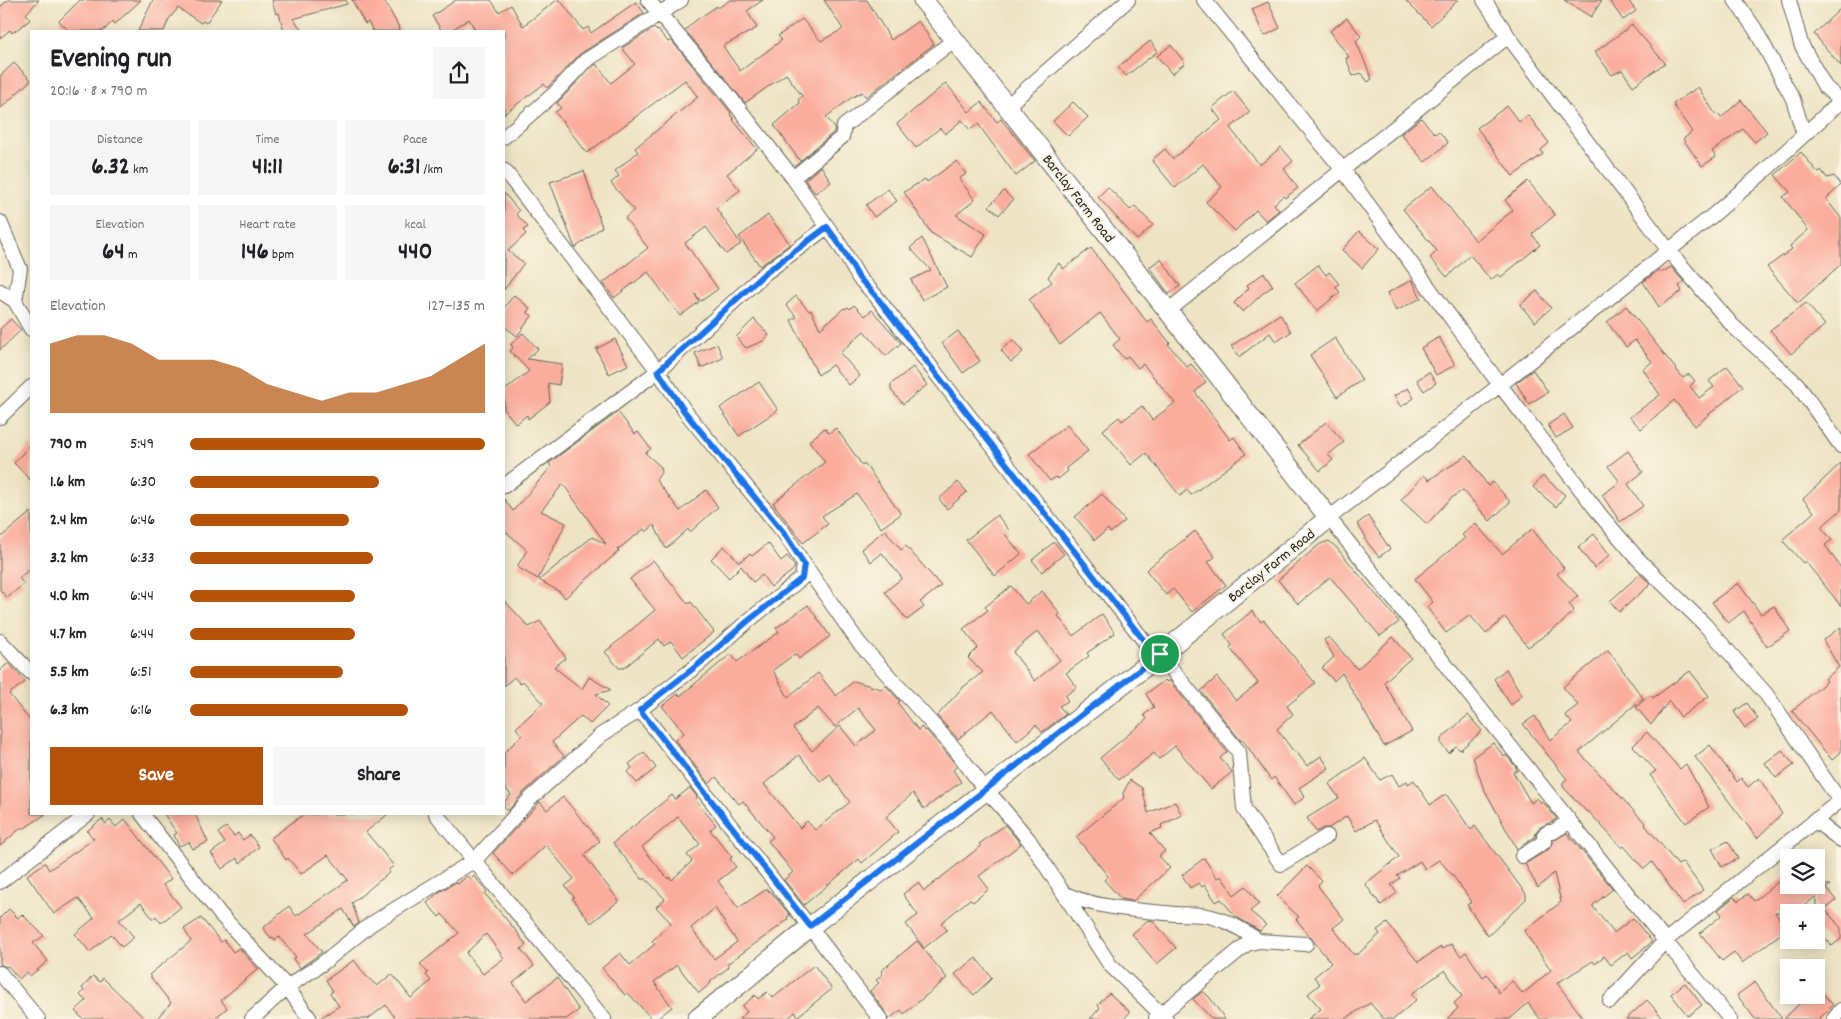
<!DOCTYPE html>
<meta charset="utf-8">
<style>
:root{--surface:#fff;--page:#f6f6f6;--text:#202124;--muted:#757577;--accent:#b45309}
body{margin:0;font-family:Dekko,sans-serif;background:var(--page);color:var(--text);height:100vh;display:flex;flex-direction:column;font-size:19px;white-space:nowrap}
*{box-sizing:border-box;margin:0}
p{font-size:16px;color:var(--muted)}
.icon{flex:none;width:28px;height:28px;fill:none;stroke:currentColor;stroke-width:2;stroke-linecap:round;stroke-linejoin:round}
.map{position:relative;flex:1;overflow:hidden}
.side{position:absolute;left:30px;top:30px;width:475px;height:785px;display:flex;flex-direction:column;background:var(--surface);border-radius:0px;box-shadow:0 2px 12px #0003}
.side>*{flex:none}
.controls{position:absolute;left:1780px;top:849px;display:grid;gap:10px}
.controls a{display:grid;place-items:center;width:45px;height:45px;border-radius:0px;background:var(--surface);box-shadow:0 2px 12px #0003;font-size:25px}
.pin{position:absolute;display:grid;place-items:center;width:42px;height:42px;color:#fff;margin:-21px;border:2px solid #fff;border-radius:50%;box-shadow:0 1px 5px #0007}
.round{display:grid;place-items:center;flex:none;width:52px;height:52px;border-radius:0px;background:var(--page)}
.headline{display:flex;align-items:center;justify-content:space-between;height:85px;padding:0 20px}
h1{font-size:28px;font-weight:700;line-height:38px}
.metrics{display:grid;grid-template-columns:repeat(3,1fr);gap:8px;height:85px;padding:5px 20px}
.metrics div{display:grid;align-content:center;border-radius:0px;background:var(--page);text-align:center}
.metrics b{font-size:25px;font-weight:700}
.metrics small{font-size:14px;font-weight:400}
.metrics p{font-size:14px}
.chart{height:140px;padding:10px 20px}
.chart p{display:flex;justify-content:space-between}
.chart svg{width:100%;height:90px;margin-top:5px;fill:var(--accent);opacity:.7}
.cta{display:flex;gap:10px;margin-top:auto;padding:10px 20px}
.cta a{flex:1;height:58px;border-radius:0px;background:var(--accent);color:#fff;font-size:20px;font-weight:700;line-height:58px;text-align:center}
.cta a+a{background:var(--page);color:var(--text)}
ul{padding:0 20px;list-style:none;font-size:16px}
li{display:grid;grid-template-columns:80px 60px 1fr;align-items:center;height:38px}
li i{height:12px;border-radius:6px;background:var(--accent)}
.map>svg:first-child{display:block}
.building{fill:#fbad9d;fill-rule:evenodd}
.lines{fill:none;stroke-linecap:round;stroke-linejoin:round}
.street-casing{stroke:#666257;stroke-width:16}
.secondary-casing{stroke:#666257;stroke-width:21}
.street{stroke:#fff;stroke-width:14}
.secondary{stroke:#fff;stroke-width:19}
.route-casing{stroke:#fff;stroke-width:10}
.route{stroke:#1a73e8;stroke-width:6}
.labels{text-anchor:middle;stroke-width:4;stroke-linejoin:round;paint-order:stroke}
.street-label{font-size:15px;fill:#1c1c1c;stroke:#fcf5e5}
</style>
<div class="map">
<svg width="1841" height="1019" viewBox="0 0 1841 1019">
<rect width="100%" height="100%" fill="#fcf5e5"/>
<filter id="ink" filterUnits="userSpaceOnUse"><feTurbulence type="fractalNoise" baseFrequency=".02" numOctaves="2"/><feDisplacementMap in="SourceGraphic" scale="10" xChannelSelector="R" yChannelSelector="G"/><feConvolveMatrix kernelMatrix="1 2 1 2 8 2 1 2 1" color-interpolation-filters="sRGB"/></filter>
<filter id="wash" filterUnits="userSpaceOnUse"><feTurbulence type="fractalNoise" baseFrequency=".0096" numOctaves="4" result="noise"/><feDisplacementMap in="SourceGraphic" scale="20" xChannelSelector="R" yChannelSelector="G"/><feGaussianBlur stdDeviation="1.12" result="paint"/><feColorMatrix in="noise" values="0 0 0 0 0 0 0 0 0 0 0 0 0 0 0 0 0 1.4 0 .05"/><feComposite in="paint" operator="in"/></filter>
<g filter="url(#wash)">
<rect width="100%" height="100%" fill="#eee4c5"/>
<g id="blocks">
<!-- building -->
<path class="building" d="M8 0H39L26 14 30 20 12 33 10 30 0 38V7Z
M80 0H141L115 24 113 21 103 31H69L59 21Z
M153 0H222L206 23 203 21 201 23 178 8 169 19 164 31H138Z
M272 0H346L347 4 293 19 303 31H284L279 13 276 14Z
M352 0H384L401 31H373L368 22 365 24Z
M456 0H491L499 12 511 5 523 26 557 0H560L583 30 588 27 591 33 636 2 644 13 580 54 547 88 544 84 504 114V31H476L469 19 450 31H442L432 16Z
M730 0H763L747 11 757 28 723 46 740 71 782 40 778 36 802 19 821 41 843 29 824 0H867L891 40 918 21 934 44 866 97 862 92 851 98 826 117 835 128 834 132 800 161 774 125 800 103 798 100 802 96 786 74 745 103 685 30 695 21 717 6 718 8Z
M1405 0H1458L1431 26Z
M1564 0H1602L1591 17Z
M1609 0H1628L1636 11 1623 20Z
M1268 2 1280 28 1264 36 1252 9Z
M1841 8V66L1814 34Z
M1347 18 1361 36 1356 41 1372 79 1368 82 1361 73 1353 76 1346 58 1349 57 1330 31Z
M1632 25 1665 63 1633 86 1622 70 1612 75 1595 52Z
M654 28 657 31 658 30 668 42 671 40 715 93 731 113 730 114 734 119 733 120 757 149 727 174 740 190 716 208 741 244 726 254 706 227 685 243 718 289 701 301 695 294 699 302 680 316 648 272 614 298 603 283 648 248 625 218 634 210 611 183 619 176 615 171 638 152 635 148 698 97 685 80 587 153 555 112 561 108 557 103 591 68 596 64 611 83 635 64 622 48Z
M1150 41 1158 51 1126 76 1118 67Z
M1171 45 1185 63 1172 74 1157 56Z
M14 63 31 80 0 109V76Z
M946 83 969 112 981 102 997 122 1001 119 1035 161 1016 176 978 124 970 130 962 120 945 134 940 128 916 148 897 124Z
M1698 87 1716 115 1718 114 1721 118 1741 100 1767 132 1755 142 1743 129 1712 151 1716 157 1702 166 1683 139 1692 132 1673 104Z
M1233 91 1250 112 1230 128 1260 165 1281 147 1293 161 1284 169 1298 188 1285 198 1283 196 1274 204 1279 210 1266 221 1256 210 1235 231 1206 202 1222 187 1203 164 1175 188 1152 160 1165 149 1173 159 1221 120 1212 108Z
M1073 102 1088 117 1068 136 1053 121Z
M1507 106 1519 122 1528 115 1549 143 1541 150 1543 154 1513 176 1477 128Z
M1421 118 1435 134 1439 131 1448 143 1425 162 1401 134Z
M1801 152 1818 173 1821 170 1827 178 1834 176 1841 185 1826 199 1841 218V264L1798 303 1767 267 1792 249 1790 246 1808 230 1783 197 1790 192 1775 175Z
M957 161 966 174 959 179 975 200 956 215 986 234 972 257 931 233 904 192 925 179 927 182Z
M821 166 831 182 815 193 805 180Z
M584 171 602 227 575 248 550 182Z
M1528 181 1555 215 1532 234 1540 245 1501 277 1498 274 1491 280 1470 255 1447 277 1430 258 1437 251 1403 209 1432 186 1476 241 1513 210 1505 200Z
M1108 187 1130 210 1135 206 1153 225 1137 240 1098 197Z
M888 189 897 201 874 217 866 205Z
M1004 191 1013 200 999 215 989 206Z
M504 193 519 211 516 214 528 227 523 230 526 234 508 251 524 263 504 290Z
M768 215 790 244 760 266 739 237Z
M1359 231 1379 249 1362 268 1342 250Z
M922 238 947 287 922 300 911 280 931 270 910 248Z
M1091 248 1147 322 1151 319 1170 343 1168 344 1187 367 1191 364 1206 382 1195 392 1230 440 1234 437 1246 454 1191 495 1187 490 1180 496 1146 453 1131 465 1103 430 1119 417 1122 421 1142 406 1152 420 1175 403 1143 364 1138 368 1128 356 1124 359 1113 345 1120 339 1100 313 1060 345 1029 300 1052 282 1048 277 1059 263 1063 269Z
M1161 259 1180 286 1169 294 1149 267Z
M1318 265 1326 275 1329 272 1339 284 1335 287 1340 292 1317 311 1295 283Z
M1671 267 1684 282 1679 286 1682 291 1659 307 1643 282 1659 270 1661 273Z
M1264 273 1273 286 1263 293 1243 312 1234 303 1249 288 1247 285Z
M1412 280 1421 298 1396 311 1387 293Z
M1537 291 1551 308 1535 322 1520 305Z
M514 295 530 308 527 312 532 316 517 336 504 326V308Z
M796 296 809 311 811 310 820 329 844 308 845 309 848 307 850 309 854 305 865 316 872 310 901 343 886 356 864 331 840 353 860 376 849 385 832 365 818 375 791 320 797 317 786 305Z
M1806 303 1825 325 1791 354 1770 330Z
M1626 306 1683 378 1689 374 1695 381 1690 386 1699 398 1714 387 1709 381 1727 366 1743 386 1695 426 1674 400 1641 429 1630 417 1660 395 1643 369 1652 362 1635 340 1626 347 1607 322Z
M1280 314 1291 332 1276 342 1270 333 1239 357 1231 346Z
M11 319 21 330 0 350V329Z
M754 319 769 335 763 341 746 348 736 337Z
M958 331 980 361 963 373 942 343Z
M523 333 538 349 527 359 562 364 559 385 548 383 550 402 528 419 527 415 516 424 504 409V391L529 371 510 351 513 348 511 344Z
M1439 337 1455 365 1436 375 1421 348Z
M1335 338 1362 380 1337 397 1310 355Z
M615 339 628 365 609 374 596 349Z
M1013 340 1023 352 1011 362 1001 350Z
M717 344 723 358 701 368 695 353Z
M913 367 927 385 903 404 891 390V384Z
M1533 370 1548 392 1529 404 1516 383Z
M1429 372 1436 383 1424 391 1417 380Z
M759 382 778 410 739 436 720 408Z
M1408 388 1414 398 1401 407 1394 396Z
M618 412 635 434 638 432 651 449 645 453 661 467 662 471 656 480 680 511 706 490 718 507 690 532 688 529 666 549 654 525 646 532 644 529 617 550 619 551 565 598 560 592 539 580 592 537 606 544 563 484 541 511 566 523 538 579 517 567 527 550 504 530V499L513 511 551 467 549 463Z
M1564 414 1573 428 1556 438 1548 425Z
M1326 422 1344 442 1328 455 1333 460 1320 471 1298 445Z
M1067 425 1088 451 1066 468 1068 471 1058 479 1056 477 1050 481 1029 454Z
M825 428 829 433 836 428 862 465 864 463 901 514 881 528 857 494 822 516 828 524 803 543 773 503 825 462 809 441Z
M31 444V481L14 463Z
M1628 451 1643 472 1628 484 1643 506 1620 522 1602 495 1620 482 1608 466Z
M1467 455 1488 486 1493 482 1510 502 1490 521 1463 490 1450 499 1427 524 1401 500 1424 475 1429 480Z
M1841 463V510L1821 527 1832 540 1825 545 1841 568V606L1805 561 1803 563 1782 540 1814 512 1803 499Z
M1543 476 1565 495 1556 507 1533 487Z
M958 482 967 492 947 509 939 499Z
M1102 494 1125 521 1110 533 1108 529 1095 540 1075 517Z
M31 512V568L19 578 24 584 7 598 0 590V538Z
M997 515 1009 530 1005 534 1021 554 995 576 966 540Z
M1368 516 1390 549 1379 557 1364 538 1366 537 1357 524Z
M1475 523 1502 554 1532 529 1564 568 1557 574 1578 596 1569 604 1574 610 1562 623 1528 647 1505 617 1486 634 1470 615 1446 633 1427 607 1433 602 1415 579 1465 538 1462 535Z
M885 530 901 550 906 546 941 586 920 602 924 607 907 620 885 592 902 578 882 553 871 562 861 549Z
M1195 531 1215 557 1208 562 1226 585 1192 612 1173 589 1166 595 1146 570Z
M1594 534 1610 555 1594 568 1578 547Z
M1329 541 1336 547 1399 622 1380 636 1330 577 1298 604 1278 580 1320 544Z
M1054 542 1064 554 1042 572 1032 560Z
M768 543 781 561 787 556 795 567 791 572 771 587 762 575 753 582 741 566 729 578 711 559 724 546 739 562 750 554 752 556Z
M653 560 688 604 691 602 714 632 683 657 671 641 664 646 659 639 624 668H619L605 652 655 610 630 579Z
M1640 574 1651 584 1619 612 1610 601Z
M1738 583 1761 614 1774 606 1790 631 1767 647 1744 611 1728 623 1712 602Z
M1011 586 1026 604 1042 591 1060 614 1058 616 1073 636 1102 614 1115 633 1087 653 1089 656 1066 673 1077 687 1065 696 1068 701 1059 706 1066 714 1042 732 1036 725 1017 741 993 710 958 739 937 716 962 688 983 672 968 658 978 648 963 629 988 610 985 607ZM1038 631 1060 660 1035 681 1013 652Z
M504 600 529 627 540 621 566 658 554 667 582 689 589 677 611 690 596 694 608 706 590 724 581 716 552 742 564 756 524 792 508 811 504 807V802L511 795 504 786V753L522 735 516 728 543 703 523 681 520 684 514 677 504 686Z
M808 605 830 636 799 659 795 654 773 670 788 697 818 673 836 696 854 681 881 689 886 686 900 701 898 703 918 730 922 727 924 731 926 730 948 755 957 766 953 770 961 782 924 809 913 793 886 817 898 832 862 863 859 859 804 905 784 880 793 872 768 841 773 837 743 801 739 804 716 777 709 784 675 740 684 733 662 706 678 694 680 696 731 654 737 662 779 632 776 628ZM818 708 835 727 858 708 876 730 856 746 840 726 812 751 793 728ZM799 755 821 782 830 775 850 802 815 830 807 821 800 828 764 784Z
M1252 611 1261 622 1264 620 1315 683 1287 706 1293 714 1277 729 1294 752 1296 751 1307 766 1321 756 1329 768 1299 788 1305 797 1294 805 1274 777 1271 780 1242 739 1241 741 1201 691 1217 677 1236 701 1258 683 1230 648 1232 645 1224 634Z
M1841 627V752L1832 760 1792 711 1827 681 1825 679 1839 667 1823 640Z
M1329 637 1357 669 1393 637 1411 658 1384 682 1412 731 1384 746 1342 673 1334 681 1322 668 1334 657 1324 640Z
M1608 650 1643 698 1579 752 1646 824 1645 825 1678 865 1683 862 1703 890 1683 905 1652 862 1644 869 1624 846 1622 848 1588 811 1587 812 1563 787V782L1567 779 1523 724 1535 716 1550 740 1572 723 1565 715 1578 705 1563 687Z
M9 663 25 682 9 694 31 722V814H46L23 829 22 827 0 846V670Z
M1506 669 1522 695 1511 705 1494 679Z
M1690 671 1709 696 1681 717 1669 701 1651 725 1636 707 1650 695 1653 698Z
M1165 680 1167 682 1169 680 1227 752 1220 758 1232 772 1211 789 1175 746 1159 759 1154 753 1119 780 1100 758 1147 719 1144 715 1154 707 1146 694Z
M1747 703 1758 719 1745 728 1734 712Z
M1468 715 1482 731 1460 750 1456 746 1449 753 1441 744V739Z
M1647 732 1680 769 1686 764 1709 807 1686 823 1650 775 1656 771 1633 746Z
M1493 743 1504 756H1507L1516 767 1517 771 1513 772 1531 803 1537 798 1541 803 1543 802 1557 819 1539 828 1536 832 1535 837 1517 849 1483 787 1473 757Z
M1710 745 1737 782 1741 778 1748 787 1759 778 1782 814 1757 838 1695 757Z
M1782 750 1794 765 1776 778 1765 763Z
M644 752 656 768 637 783 627 772 632 768 629 764Z
M1365 758 1380 780 1392 774 1399 786 1407 781 1408 784 1414 780 1430 805 1446 794 1471 830 1475 826 1526 894V899L1488 936 1467 905 1472 902 1454 877 1439 860 1425 869 1420 861 1397 876 1400 878 1391 885 1397 893 1381 905 1365 884 1399 857 1375 820 1356 831 1347 816 1329 828H1323L1316 832 1307 818 1339 798 1329 784Z
M1130 780 1142 788 1148 813 1175 802 1182 815 1161 825 1162 828 1150 833 1165 851 1159 856 1170 868 1133 901 1121 899 1104 880 1108 876 1076 837 1124 798 1123 793Z
M690 788 697 797 695 800 716 825 710 830 732 857 730 859 736 867 718 881 738 908 767 889 769 892 770 891 790 915 787 917 788 919 781 925 727 964 729 967 710 982 711 983 699 993 677 965 654 982 672 1007 657 1019H652L628 993 625 995 602 968 620 953 630 965 655 944 652 941 671 923 656 907 665 899 645 878 643 880 613 843 672 795 675 799ZM678 817 700 844 687 855 692 861 672 880 669 877 668 879 642 847ZM715 908 737 942 714 959 691 928Z
M563 797 600 841 584 855 619 901 591 923 572 898 574 897 565 886 574 879 546 845 513 875 493 853 540 802 547 810Z
M164 814H195L208 842 193 849 189 842 179 846 174 835 177 833Z
M304 814H388L366 832 394 866 388 870 390 872 352 903 359 923 354 927 343 909 307 934 322 952 300 968 293 959 296 957 279 937 275 940 273 937 271 938 263 928 289 906 296 916 348 880 328 855 301 874 288 858 286 860 271 838Z
M102 819 106 824 110 820 116 827 125 819 171 879 163 885 181 907 161 923 156 916 153 919 141 903 119 920 134 937 122 947 111 934 90 952 75 934 94 918 78 898 54 914 27 875 45 863 49 870 94 839 87 831Z
M1005 825 1021 844 979 876 989 889 973 902 970 899 941 923 947 930 924 948 906 924 918 915 903 894 918 883 924 891 981 846 979 844Z
M226 827 234 836 238 833 243 840 250 835 259 847 240 863 237 858 222 869 211 853 225 843 218 833Z
M1567 833 1613 889 1593 905V907L1614 933 1633 918 1652 942 1632 958 1628 952 1611 965 1604 956 1595 964 1593 961 1557 983 1584 1019H1540L1528 1003 1510 1019H1447L1458 1008 1454 1003 1462 996 1445 970 1411 994 1416 1000 1394 1019H1384L1370 1003 1345 1019H1308L1321 1009 1308 994 1320 984 1314 977 1331 963 1296 919 1299 917 1277 896 1307 866 1322 881 1318 886 1344 919 1333 928 1354 955 1356 953 1357 955 1380 934 1377 930 1387 923 1418 962 1441 947 1442 949 1451 944 1461 956 1466 952 1483 977 1487 974 1499 993 1512 981 1523 994 1551 970 1524 931 1561 902 1554 873 1538 888 1525 864 1549 849 1553 841Z
M1728 841 1738 858 1722 867 1712 849Z
M1204 858 1217 878 1221 876 1234 895 1246 886 1259 904 1250 911 1266 925 1260 931 1235 916 1221 899 1216 902 1205 885 1202 887 1199 883 1190 888 1182 875Z
M1789 873V885H1816V876L1823 885H1830L1826 888 1836 900 1825 909 1841 928V939L1832 946 1816 927V896L1797 912H1775L1787 929 1742 963 1734 952 1722 961 1700 933 1722 915 1718 910 1734 897 1738 901 1748 894 1754 901Z
M467 876 471 879 474 876 487 891 485 894 517 932 526 945 521 949 534 966 513 983 526 1001 557 978 579 1010 566 1019H396L386 1005 368 1019H319L339 1006 330 993 333 991 326 980 354 960 365 975 377 986 392 974 411 998 431 981 426 975 428 973 420 964 459 933 442 914 439 917 427 903 439 892 456 882 458 884ZM486 934 504 958 483 974 466 953Z
M9 909 18 918 22 914 44 936 33 943 48 961 30 976 27 972 19 979 8 966 6 967 0 964V918Z
M201 918 221 942 224 940 233 952 239 948 258 969 221 1000 227 1008 214 1019H156L171 1003 149 975 191 941 184 929Z
M1148 920 1153 921 1176 948 1157 964 1132 934Z
M917 941 947 978 904 1014 901 1010 889 1019 887 1014 870 991 879 983 876 980 883 974 881 971Z
M976 958 992 978 974 995 955 974Z
M814 965 832 989 798 1016 795 1012 787 1019H739L747 1012 742 1006 755 995 758 999 767 992 773 998Z
M93 976 100 982 103 978 145 1019H83L75 1011 86 1001 80 995 84 991 82 988Z
M1755 982 1782 1019H1755L1737 995Z
M1685 983 1702 1005 1688 1016 1671 994Z
M1203 991 1210 998 1225 1019H1212L1193 999Z
M1109 993 1130 1012 1124 1019H1090L1100 1008 1098 1005Z
M1808 995H1824L1833 1005 1819 1019H1784Z
M1647 1000 1664 1019H1626Z"/>
</g>
</g>
<g filter="url(#ink)">
<use href="#blocks" fill-opacity="0" stroke="#666257" stroke-width="1"/>
<g class="lines">
<!-- street casing -->
<g class="street-casing">
<path id="street" d="M648 0 722 87 793 178
M1204 0 1343 170 1500 385 1329 518 1665 941 1730 1019
M1484 0 1508 36 1669 251 1733 326 1797 384 1841 446
M1735 0 1755 29 1793 99 1804 135
M1789 0 1801 44 1825 87 1841 101
M954 40 844 126 842 137 793 178 840 245 859 278 875 295 1145 642 1160 655 1239 752 1244 809 1281 864 1327 836
M1007 106 1128 0
M504 137 554 94 585 61 681 0
M505 171 658 371 685 411 784 533 804 564 859 643 955 749 986 791 998 803 1029 840 1110 965 1166 1019
M0 222 20 269 15 301
M0 291 15 301 31 329
M1168 311 1508 36
M0 417 31 387
M504 486 658 371 764 274 827 227
M0 641 31 673
M640 710 810 927 880 1019
M1840 801 1766 694 1705 625 1638 559 1602 517 1500 385 1712 216 1760 175 1841 101
M142 814 220 914 287 987 310 1019
M436 814 604 1019
M1814 820 1841 840
M1522 856 1544 842V835L1548 832H1553L1570 821
M0 882 88 814
M1064 893C1091 908 1145 911 1177 914 1187 914 1198 914 1208 916 1227 920 1243 930 1259 941
M0 973 38 1019
M1610 1001 1665 941 1841 800
M1156 1018 1247 944 1259 941 1306 944
M252 1019 287 987 323 963 371 924 475 860 530 799 601 735 640 710 699 664 748 621 802 578 804 564
M1834 1019 1841 1010"/>
</g>
<!-- secondary casing -->
<g class="secondary-casing">
<path id="secondary" d="M697 1019 810 927 1160 655 1329 518 1168 311 923 0"/>
</g>
<!-- street -->
<use href="#street" class="street"/>
<!-- secondary -->
<use href="#secondary" class="secondary"/>
</g>
</g>
<g class="lines" filter="url(#ink)">
<!-- route casing -->
<g class="route-casing">
<path id="route" d="M827 227 840 245 859 278 875 295 1145 642 1160 654 810 926 640 710 699 664 748 621 802 578 804 564 784 533 684 411 658 371 764 274Z"/>
</g>
<!-- route -->
<use href="#route" class="route"/>
</g>
<g class="labels">
<!-- street labels -->
<g class="street-label">
<text transform="translate(1079 198) rotate(52)" y="5">Barclay Farm Road</text>
<text transform="translate(1271 565) rotate(-39)" y="5">Barclay Farm Road</text>
</g>
</g>
</svg>
<div class="controls">
<a><svg class="icon" aria-label="layers" viewBox="0 0 24 24"><path d="M12 4l9 5-9 5-9-5zM3 14l9 5 9-5"/></svg></a>
<a>+</a>
<a>−</a>
</div>
<div class="pin" style="left:1160px;top:654px;background:#1e9e55"><svg class="icon" aria-label="arrive" viewBox="0 0 24 24"><path d="M6 21V4h12l-3 4 3 4H6"/></svg></div>
<section class="side">
<div class="headline"><div><h1>Evening run</h1><p>20:16 · 8 × 790 m</p></div><a class="round"><svg class="icon" aria-label="share" viewBox="0 0 24 24"><path d="M12 15V3M7 8l5-5 5 5M5 13v7h14v-7"/></svg></a></div>
<div class="metrics">
<div><p>Distance</p><b>6.32<small> km</small></b></div>
<div><p>Time</p><b>41:11</b></div>
<div><p>Pace</p><b>6:31<small> /km</small></b></div>
</div>
<div class="metrics">
<div><p>Elevation</p><b>64<small> m</small></b></div>
<div><p>Heart rate</p><b>146<small> bpm</small></b></div>
<div><p>kcal</p><b>440</b></div>
</div>
<div class="chart"><p><span>Elevation</span>127–135 m</p>
<svg viewBox="0 0 160 44" preserveAspectRatio="none"><path d="M0 44V10L10 6L20 6L30 10L40 18L50 18L60 18L70 22L80 30L90 34L100 38L110 34L120 34L130 30L140 26L150 18L160 10V44z"/></svg>
</div>
<ul>
<li><b>790 m</b>5:49<i style="width:100%"></i></li>
<li><b>1.6 km</b>6:30<i style="width:64%"></i></li>
<li><b>2.4 km</b>6:46<i style="width:54%"></i></li>
<li><b>3.2 km</b>6:33<i style="width:62%"></i></li>
<li><b>4.0 km</b>6:44<i style="width:56%"></i></li>
<li><b>4.7 km</b>6:44<i style="width:56%"></i></li>
<li><b>5.5 km</b>6:51<i style="width:52%"></i></li>
<li><b>6.3 km</b>6:16<i style="width:74%"></i></li>
</ul>
<div class="cta"><a>Save</a><a>Share</a></div>
</section>
</div>
